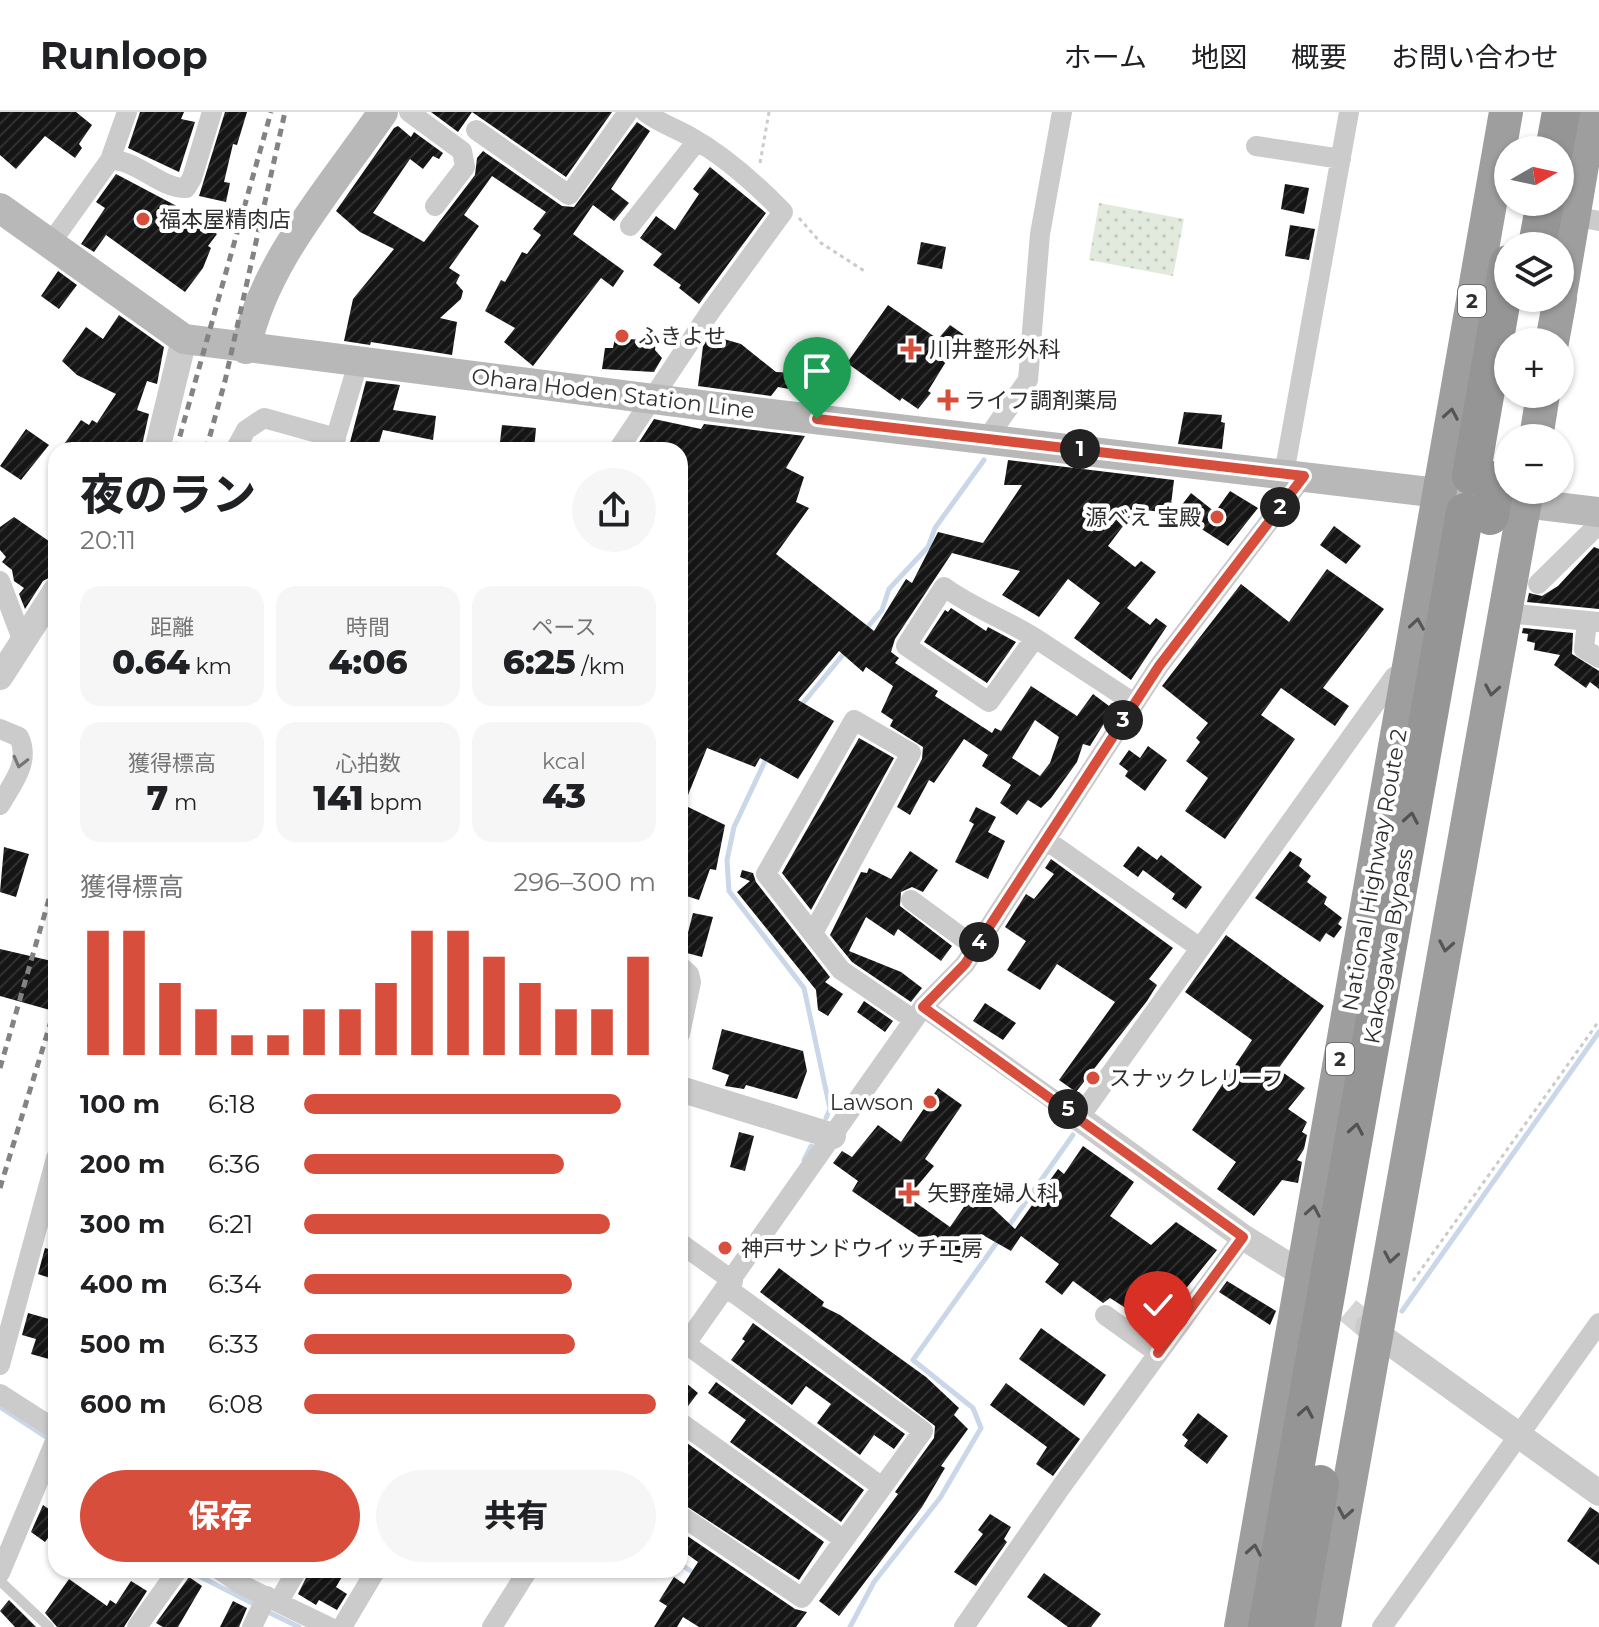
<!DOCTYPE html>
<html lang="ja">
<meta charset="utf-8">
<style>
:root{--surface:#fff;--page:#f6f6f6;--text:#202124;--muted:#757577;--line:#e0e0e0;--accent:#d84e3c}
body{margin:0;font-family:Montserrat,"Noto Sans JP",sans-serif;background:var(--page);color:var(--text);height:100vh;display:flex;flex-direction:column;font-size:30px;white-space:nowrap}
*{box-sizing:border-box;margin:0}
p{font-size:26px;color:var(--muted)}
.icon{flex:none;width:44px;height:44px;fill:none;stroke:currentColor;stroke-width:2;stroke-linecap:round;stroke-linejoin:round}
.map{position:relative;flex:1;overflow:hidden}
.panel{position:absolute;left:48px;top:330px;width:640px;height:1136px;display:flex;flex-direction:column;background:var(--surface);border-radius:24px;box-shadow:0 2px 6px #0004}
.panel>*{flex:none}
.needle{width:52px;rotate:81deg}
.buttons{position:absolute;left:1494px;top:24px;display:grid;gap:16px}
.buttons a{display:grid;place-items:center;width:80px;height:80px;border-radius:50%;background:var(--surface);box-shadow:0 2px 6px #0004;font-size:40px}
.pin{position:absolute;display:grid;place-items:center;width:68px;height:68px;color:#fff;margin:-82px -34px;border-radius:50% 50% 50% 0;rotate:-45deg;box-shadow:0 0 8px #0007}
.pin .icon{rotate:45deg}
.km{position:absolute;width:40px;height:40px;margin:-20px;border-radius:50%;background:#222;color:#fff;font-size:22px;line-height:40px;text-align:center}
.round{display:grid;place-items:center;flex:none;width:84px;height:84px;border-radius:42px;background:var(--page)}
.summary{display:flex;align-items:center;justify-content:space-between;height:136px;padding:0 32px}
h1{font-size:44px;font-weight:800;line-height:60px}
.figures{display:grid;grid-template-columns:repeat(3,1fr);gap:12px;height:136px;padding:8px 32px}
.figures div{display:grid;align-content:center;border-radius:20px;background:var(--page);text-align:center}
.figures b{font-size:34px;font-weight:800}
.figures small{font-size:22px;font-weight:400}
.figures p{font-size:22px}
.chart{height:224px;padding:16px 32px}
.chart p{display:flex;justify-content:space-between}
.chart svg{width:100%;height:144px;margin-top:8px;stroke:var(--accent);stroke-width:6}
.action{display:flex;gap:16px;margin-top:auto;padding:16px 32px}
.action a{flex:1;height:92px;border-radius:48px;background:var(--accent);color:#fff;font-size:32px;font-weight:800;line-height:92px;text-align:center}
.action a+a{background:var(--page);color:var(--text)}
ul{padding:0 32px;list-style:none;font-size:26px}
li{display:grid;grid-template-columns:128px 96px 1fr;align-items:center;height:60px}
li i{height:20px;border-radius:10px;background:var(--accent)}
header{display:flex;align-items:center;gap:48px;box-sizing:border-box;height:112px;padding:0 40px;background:var(--surface);border-bottom:2px solid var(--line)}
header strong{font-size:38px}
nav{display:flex;gap:44px;margin-inline-start:auto;font-size:28px}
.map>svg:first-child{display:block}
.grass{fill:url(#grass-dots)}
.lines{fill:none;stroke-linecap:round;stroke-linejoin:round}
.stream{stroke:#cad7e9;stroke-width:5}
.building{fill:url(#building-hatch);fill-rule:evenodd}
.tertiary-tunnel{stroke:#d5d5d5;stroke-width:26;stroke-dasharray:26 13;stroke-linecap:butt}
.path{stroke:#cbcbcb;stroke-width:3;stroke-dasharray:4 4;stroke-linecap:butt}
.service{stroke:#cbcbcb;stroke-width:10}
.minor{stroke:#cbcbcb;stroke-width:20}
.tertiary{stroke:#cbcbcb;stroke-width:26}
.secondary{stroke:#b8b8b8;stroke-width:30}
.trunk{stroke:#9e9e9e;stroke-width:34}
.motorway{stroke:#959595;stroke-width:38}
.rail{stroke:#838383;stroke-width:5;stroke-dasharray:8 6;stroke-linecap:butt}
.motorway-bridge{stroke:#959595;stroke-width:38}
.oneway{stroke:#555}
.oneway2{stroke:#757575}
.oneway3{stroke:#525252}
.route-casing{stroke:#fff;stroke-width:16}
.route{stroke:#d84e3c;stroke-width:10}
.poi-dot{fill:#d84e3c;stroke:#fff;stroke-width:3}
.labels{text-anchor:middle;stroke-width:8;stroke-linejoin:round;paint-order:stroke}
.shield{fill:#fff;stroke:#6d6d6d;stroke-width:2}
.shield-label{font-size:20px;font-weight:bold;fill:#2e2e2e}
.poi-label{font-size:22px;fill:#2e2e2e;stroke:#fff;text-anchor:start}
.street-label{font-size:22px;fill:#2e2e2e;stroke:#fff}
</style>
<header>
<strong>Runloop</strong>
<nav><a>ホーム</a><a>地図</a><a>概要</a><a>お問い合わせ</a></nav>
</header>
<div class="map">
<svg width="1599" height="1515" viewBox="0 0 1599 1515">
<defs>
<pattern id="grass-dots" width="8" height="8" patternUnits="userSpaceOnUse" patternTransform="scale(2)"><rect width="8" height="8" fill="#e1eadc"/><path d="M2 2h.1M6 6h.1" fill="none" stroke="#c1c9bd" stroke-width="1.8" stroke-linecap="round"/></pattern>
<pattern id="building-hatch" width="6" height="6" patternUnits="userSpaceOnUse" patternTransform="scale(2)"><rect width="6" height="6" fill="#151515"/><path d="M-1 1l2-2M0 6l6-6M5 7l2-2" fill="none" stroke="#2f2f2f"/></pattern>
</defs>
<rect width="100%" height="100%" fill="#fff"/>
<!-- grass -->
<path class="grass" d="M1099 91 1184 107 1173 164 1089 148Z"/>
<g class="lines">
<!-- stream -->
<path class="stream" d="M866 517 882 498 889 477 928 435 935 416 984 348
M799 596 846 539
M767 645 734 715 727 748 729 779 804 876 830 997 826 1006
M804 1048 811 1034
M1008 1115 1073 1023
M1402 1199 1599 920
M0 1295 46 1325
M680 1452 697 1463
M187 1458 256 1493
M264 1498 299 1515
M850 1515 874 1470 940 1386 981 1316 973 1296 913 1248 1000 1126"/>
</g>
<!-- building -->
<path class="building" d="M0 0H76L92 13 79 32 82 36 75 46 45 24 16 57 0 43Z
M140 0H184L181 7 195 10 179 60 128 36Z
M225 0H247L237 33 233 32 224 70 230 71 226 90 199 84Z
M431 0H612L566 65 472 0 458 20Z
M637 10 650 19 611 77 629 91 614 109 593 93 573 122 624 159 613 175 601 166 533 254 504 230 515 216 485 199 501 168 505 170 522 140 527 142 541 123 533 117 546 100 492 64 464 103 479 114 449 156 460 163 456 171 463 179 461 187 440 206 457 210 452 243 371 230 370 233 344 229 353 187 394 137 360 120 336 99 394 16 398 14 411 25 414 20 443 41 439 47 433 44 423 57 410 47 373 101 424 130 475 63 477 46 483 39 562 94 574 95Z
M710 55 766 101 699 192 679 176 681 173 653 153 662 142 640 126 656 104 675 118 699 82 693 77Z
M116 62 205 109 203 112 217 122 208 134 211 136 203 156 185 180 106 123 94 140 81 132 105 96 96 90Z
M1285 72 1309 76 1304 102 1281 97Z
M1290 113 1315 117 1309 148 1285 144Z
M921 130 946 135 942 157 917 152Z
M58 159 77 173 59 197 41 184Z
M888 193 938 227 950 213 967 225 947 248 928 279 931 281 918 297 902 286 900 289 847 251Z
M119 203 164 235 157 272 147 269 137 298 149 302 141 338H60L81 308 89 313 92 308 97 311 116 282 77 263 62 249 86 215 103 227Z
M710 223 741 232 776 260 796 261 828 284 778 275 771 284 698 274 703 234Z
M615 226 656 229 655 238 662 246 654 260 602 257 605 236H613Z
M366 269 400 273 393 298 436 304 433 328 383 318 377 338H348Z
M1184 300 1222 303 1221 310 1225 311 1222 337 1178 332Z
M654 307 701 317 704 312 805 324 786 356 804 365 796 390 809 396 776 442 874 519 906 467 912 471 938 420 983 431 1022 373H1004L1008 348 1174 368 1170 401 1136 397 1108 434 1135 455 1141 449 1156 460 1127 496 1150 513 1156 506 1167 514 1131 568 1074 526 1100 491 1068 467 1039 505 1002 483 1020 459 952 441 895 527 891 540 899 546 895 551 938 579 935 584 992 621 995 616 1001 619 1031 574 1077 604 1093 582 1113 597 1090 634 1083 632 1077 650 1051 686 1041 696 1028 688 1017 703 1000 691 1011 673 982 654 988 643 964 627 934 671 929 668 910 703 897 695 922 647 923 635 890 614 893 608 881 600 893 574 866 555 863 560 839 539 798 588 834 609 798 667 760 646 755 655 707 636 684 693 725 713 716 758 710 757 699 788 680 782V338H634ZM1035 608 1059 625 1050 651 1040 664 1012 646Z
M502 313 536 316 534 338H499Z
M26 317 49 333 21 368 0 354Z
M1230 379 1258 396 1228 434 1189 409 1185 413 1174 403 1191 381 1215 400Z
M14 405 56 434V462L43 469 25 497 19 482 24 476 14 469 12 458 2 450 6 445 0 438V415Z
M1334 414 1361 434 1346 452 1320 433Z
M1594 435 1599 437V497L1527 490 1529 481 1542 484 1558 474Z
M1327 457 1384 497 1323 576 1349 594 1335 614 1281 576 1261 603 1295 627 1225 727 1185 699 1208 666 1186 649 1200 630 1196 626 1208 611 1162 574 1241 472 1289 510Z
M951 496 986 519 988 515 1016 530 987 571 924 530 945 498 948 500Z
M1523 516 1573 521 1572 542 1599 559V577L1590 570 1586 576 1554 553 1560 543 1534 538 1535 531 1527 529 1528 522 1522 521Z
M859 626 894 646 811 798 782 761Z
M1148 634 1167 648 1145 679 1125 664 1128 659 1119 652 1129 638 1140 646Z
M976 695 996 705 988 720 1005 729 988 767 955 750 974 712 969 709Z
M1138 734 1157 748 1161 743 1202 775 1186 797 1172 787 1175 782 1143 758 1138 765 1123 754Z
M4 735 29 742 16 785 0 780Z
M910 739 938 758 923 780 912 775 901 780 900 794 952 834 941 849 898 817 894 824 866 805 849 839 901 860 922 876 911 890 852 850 830 823 861 760 867 761 869 756 891 767Z
M1290 739 1302 747 1299 754 1311 764 1307 770 1327 785 1324 792 1342 806 1338 812 1342 815 1334 826 1326 821 1320 830 1255 786Z
M1051 747 1173 836 1149 867 1157 873 1147 889 1076 980 1059 968 1115 890 1057 852 1040 878 1007 858 1026 829 1005 815 1026 782 1034 787 1054 762 1045 756Z
M742 758 753 761 756 770 830 865 825 870 843 882 828 904 818 898 816 878 737 780 750 769 740 765Z
M693 801 713 805 702 845 683 840Z
M1226 823 1324 894 1278 957 1305 976 1288 997 1307 1010 1302 1020 1307 1023 1304 1037 1297 1048 1302 1050 1298 1071 1282 1068 1254 1104 1217 1077 1236 1050 1192 1018 1252 928 1185 880Z
M0 837 56 850 50 898 0 884Z
M864 889 893 909 885 920 857 900Z
M985 891 1016 911 1003 928 973 909Z
M722 917 803 939 807 959 797 987 746 973 744 977 725 974 729 963 712 957Z
M938 976 962 993 925 1047 934 1054 908 1085 950 1115 975 1079 1015 1117 1058 1057 1064 1062 1083 1034 1134 1070 1110 1104 1151 1133 1176 1110 1217 1138 1184 1179 1166 1167 1172 1201 1160 1218 1110 1186 1103 1191 1073 1169 1062 1183 1045 1170 1059 1152 1021 1124 1011 1139 981 1122 962 1151 954 1149 852 1079 858 1069 833 1051 842 1039 852 1045 878 1013 901 1030Z
M739 1020 754 1024 745 1059 730 1055Z
M45 1136 56 1139V1168L38 1162Z
M779 1156 824 1190 822 1194 840 1203 926 1265 959 1296 954 1303 968 1317 941 1354 945 1356 922 1395 839 1504 819 1489 898 1382 895 1380 934 1326 935 1314 760 1180Z
M1227 1169 1276 1199 1270 1213 1219 1180Z
M28 1201 56 1209V1249L31 1242 36 1227 22 1223Z
M753 1211 905 1322 894 1337 874 1323 860 1343 817 1311 831 1292 806 1274 792 1293 731 1248 745 1229 742 1227Z
M1041 1216 1106 1263 1084 1294 1019 1247Z
M680 1266 698 1281 685 1298 680 1297Z
M716 1270 864 1378 841 1410 730 1330 746 1308 708 1281Z
M1006 1271 1080 1327 1053 1364 1036 1352 1047 1335 990 1293Z
M1198 1301 1228 1324 1207 1352 1184 1334 1188 1328 1182 1323Z
M680 1326 824 1430 799 1468 680 1390Z
M43 1393 56 1402V1426L51 1422 45 1430 31 1420Z
M1590 1395 1599 1401V1453L1567 1429Z
M990 1402 1011 1415 1004 1427 1007 1430 976 1474 954 1460 983 1422 978 1418Z
M680 1419 795 1497 807 1500 796 1515H699L683 1505 677 1515H654L667 1494 659 1489 674 1465 684 1472 698 1450 680 1437Z
M310 1458H346L336 1475 347 1482 337 1498 319 1488 316 1493 298 1482Z
M1044 1461 1101 1502 1091 1515H1068L1027 1485Z
M189 1465 202 1474 178 1515H163L156 1511Z
M69 1467 107 1494 110 1488 116 1492 131 1469 147 1479 124 1515H57L45 1501Z
M9 1488 36 1515H37H15L0 1499Z
M233 1489 247 1496 239 1515H220Z"/>
<g class="lines">
<!-- tertiary-tunnel -->
<path class="tertiary-tunnel" d="M1318 1173 1368 1215"/>
<!-- path -->
<path class="path" d="M760 51 769 0
M799 106 821 131 866 160
M1413 1169 1599 909"/>
<!-- service -->
<path class="service" d="M0 1469 49 1515"/>
<!-- minor -->
<path class="minor" d="M409 0 462 39 465 55 435 94
M476 18 569 83 628 0
M1256 34 1341 47
M110 48 127 0
M1573 104 1599 109
M630 114 697 29
M50 132 110 48C139 48 158 76 186 76L192 66 212 0
M988 325 1028 268 1040 122 1062 0
M235 338 246 318 264 306 336 326
M332 338 359 248
M618 338 710 200 783 100C756 72 723 43 689 24 673 15 659 11 645 0
M1284 362 1349 0
M0 469 22 527
M1538 472 1599 412
M1505 501 1599 510
M1587 509 1584 537 1599 546
M1035 526 989 590 906 534 944 475C973 496 1005 507 1035 526L1134 591
M0 617 19 625C31 650 12 672 0 693
M1046 728 1193 831
M911 788 975 835
M813 821 911 641 854 608 766 762 841 858 914 908
M680 854 689 862 691 870 680 922
M923 895 1079 1006 1394 565 1407 557
M680 1131 733 1169
M1105 1203 1158 1241
M686 1232 882 1375
M680 1240 923 895 965 852 1159 554 1304 364
M0 1253 56 1046
M0 1282 56 1318
M680 1310 844 1428
M680 1403 802 1486 923 1319 727 1176
M220 1458 240 1472 329 1515
M0 1461 56 1327
M279 1489 297 1458
M137 1515 178 1458
M252 1515 267 1484
M342 1515 376 1458
M492 1515 528 1458
M964 1515 1061 1375 1243 1125
M1382 1515 1599 1211"/>
<!-- tertiary -->
<path class="tertiary" d="M157 338 184 227
M0 565 56 478
M680 977 833 1024
M1079 1006 1243 1125 1312 1168
M1368 1215 1599 1381"/>
<!-- secondary -->
<path class="secondary" d="M0 96 184 227 747 299 1599 400
M246 237C263 150 334 72 383 0"/>
<!-- trunk -->
<path class="trunk" d="M1560 183 1591 0
M1552 230 1560 186
M1536 326 1543 282
M1241 1515 1506 0
M1324 1515 1527 378"/>
<!-- motorway -->
<path class="motorway" d="M1554 38 1561 0
M1537 134 1545 90
M1471 364 1508 152
M1267 1515 1465 400
M1295 1515 1320 1372"/>
<!-- rail -->
<path class="rail" d="M176 338 271 0
M206 338 225 269 285 0
M0 956 56 763
M0 1076 56 893"/>
<!-- motorway-bridge -->
<path class="motorway-bridge" d="M1490 404 1496 368"/>
</g>
<!-- one-way arrows -->
<defs><path id="oneway-chevron" d="M-2-3.5L2.5 0L-2 3.5" fill="none" stroke-width="1.6" stroke-linecap="round" stroke-linejoin="round" transform="scale(2)"/></defs>
<g class="oneway">
<use href="#oneway-chevron" transform="translate(1451 302) rotate(-80)"/>
<use href="#oneway-chevron" transform="translate(1417 512) rotate(-81)"/>
<use href="#oneway-chevron" transform="translate(1492 578) rotate(100)"/>
<use href="#oneway-chevron" transform="translate(1446 834) rotate(100)"/>
<use href="#oneway-chevron" transform="translate(1313 1099) rotate(-80)"/>
<use href="#oneway-chevron" transform="translate(1391 1145) rotate(100)"/>
<use href="#oneway-chevron" transform="translate(1345 1401) rotate(100)"/>
<use href="#oneway-chevron" transform="translate(1254 1438) rotate(-80)"/>
</g>
<use class="oneway2" href="#oneway-chevron" transform="translate(20 650) rotate(104)"/>
<g class="oneway3">
<use href="#oneway-chevron" transform="translate(1411 706) rotate(-80)"/>
<use href="#oneway-chevron" transform="translate(1356 1017) rotate(-80)"/>
<use href="#oneway-chevron" transform="translate(1306 1300) rotate(-80)"/>
</g>
<g class="lines">
<!-- route casing -->
<g class="route-casing">
<path id="route" d="M817 307 1304 364 1159 554 965 852 923 895 1243 1125 1158 1241"/>
</g>
<!-- route -->
<use href="#route" class="route"/>
</g>
<!-- markers -->
<g class="poi-dot">
<circle cx="143" cy="107" r="8"/>
<circle cx="622" cy="224" r="8"/>
<path d="M907 225h8v8h8v8h-8v8h-8v-8h-8v-8h8z"/>
<path d="M944 276h8v8h8v8h-8v8h-8v-8h-8v-8h8z"/>
<circle cx="1217" cy="405" r="8"/>
<circle cx="1093" cy="966" r="8"/>
<circle cx="930" cy="990" r="8"/>
<path d="M905 1069h8v8h8v8h-8v8h-8v-8h-8v-8h8z"/>
<circle cx="725" cy="1136" r="8"/>
</g>
<g class="labels">
<!-- shield labels -->
<g class="shield">
<rect x="1458" y="173" width="28" height="32" rx="6"/>
<rect x="1326" y="931" width="28" height="32" rx="6"/>
</g>
<g class="shield-label">
<text x="1472" y="196">2</text>
<text x="1340" y="954">2</text>
</g>
<!-- poi labels -->
<g class="poi-label">
<text x="159" y="115">福本屋精肉店</text>
<text x="638" y="232">ふきよせ</text>
<text x="929" y="245">川井整形外科</text>
<text x="964" y="296">ライフ調剤薬局</text>
<text x="1201" y="413" text-anchor="end">源べえ 宝殿</text>
<text x="1109" y="974">スナックレリーフ</text>
<text x="914" y="998" text-anchor="end">Lawson</text>
<text x="927" y="1089">矢野産婦人科</text>
<text x="741" y="1144">神戸サンドウイッチ工房</text>
</g>
<!-- street labels -->
<g class="street-label">
<text transform="translate(613 281) rotate(7)" y="8">Ohara Hoden Station Line</text>
<text transform="translate(1374 758) rotate(-80)" y="8">National Highway Route 2</text>
<text transform="translate(1388 834) rotate(-80)" y="8">Kakogawa Bypass</text>
</g>
</g>
</svg>
<div class="buttons">
<a><svg class="needle" viewBox="-14 -14 28 28"><path d="M0-13l5 13h-10z" fill="#e53935"/><path d="M0 13l5-13h-10z" fill="#757577"/></svg></a>
<a><svg class="icon" aria-label="layers" viewBox="0 0 24 24"><path d="M12 4l9 5-9 5-9-5zM3 14l9 5 9-5"/></svg></a>
<a>+</a>
<a>−</a>
</div>
<div class="pin" style="left:817px;top:307px;background:#1e9e55"><svg class="icon" aria-label="arrive" viewBox="0 0 24 24"><path d="M6 21V4h12l-3 4 3 4H6"/></svg></div>
<div class="pin" style="left:1158px;top:1241px;background:#d93025"><svg class="icon" aria-label="check" viewBox="0 0 24 24"><path d="M5 12l5 5 9-10"/></svg></div>
<b class="km" style="left:1080px;top:337px">1</b>
<b class="km" style="left:1280px;top:395px">2</b>
<b class="km" style="left:1123px;top:608px">3</b>
<b class="km" style="left:979px;top:830px">4</b>
<b class="km" style="left:1068px;top:997px">5</b>
<section class="panel">
<div class="summary"><div><h1>夜のラン</h1><p>20:11</p></div><a class="round"><svg class="icon" aria-label="share" viewBox="0 0 24 24"><path d="M12 15V3M7 8l5-5 5 5M5 13v7h14v-7"/></svg></a></div>
<div class="figures">
<div><p>距離</p><b>0.64<small> km</small></b></div>
<div><p>時間</p><b>4:06</b></div>
<div><p>ペース</p><b>6:25<small> /km</small></b></div>
</div>
<div class="figures">
<div><p>獲得標高</p><b>7<small> m</small></b></div>
<div><p>心拍数</p><b>141<small> bpm</small></b></div>
<div><p>kcal</p><b>43</b></div>
</div>
<div class="chart"><p><span>獲得標高</span>296–300 m</p>
<svg viewBox="0 0 160 44" preserveAspectRatio="none"><path d="M5 44V6M15 44V6M25 44V22M35 44V30M45 44V38M55 44V38M65 44V30M75 44V30M85 44V22M95 44V6M105 44V6M115 44V14M125 44V22M135 44V30M145 44V30M155 44V14"/></svg>
</div>
<ul>
<li><b>100 m</b>6:18<i style="width:90%"></i></li>
<li><b>200 m</b>6:36<i style="width:74%"></i></li>
<li><b>300 m</b>6:21<i style="width:87%"></i></li>
<li><b>400 m</b>6:34<i style="width:76%"></i></li>
<li><b>500 m</b>6:33<i style="width:77%"></i></li>
<li><b>600 m</b>6:08<i style="width:100%"></i></li>
</ul>
<div class="action"><a>保存</a><a>共有</a></div>
</section>
</div>
